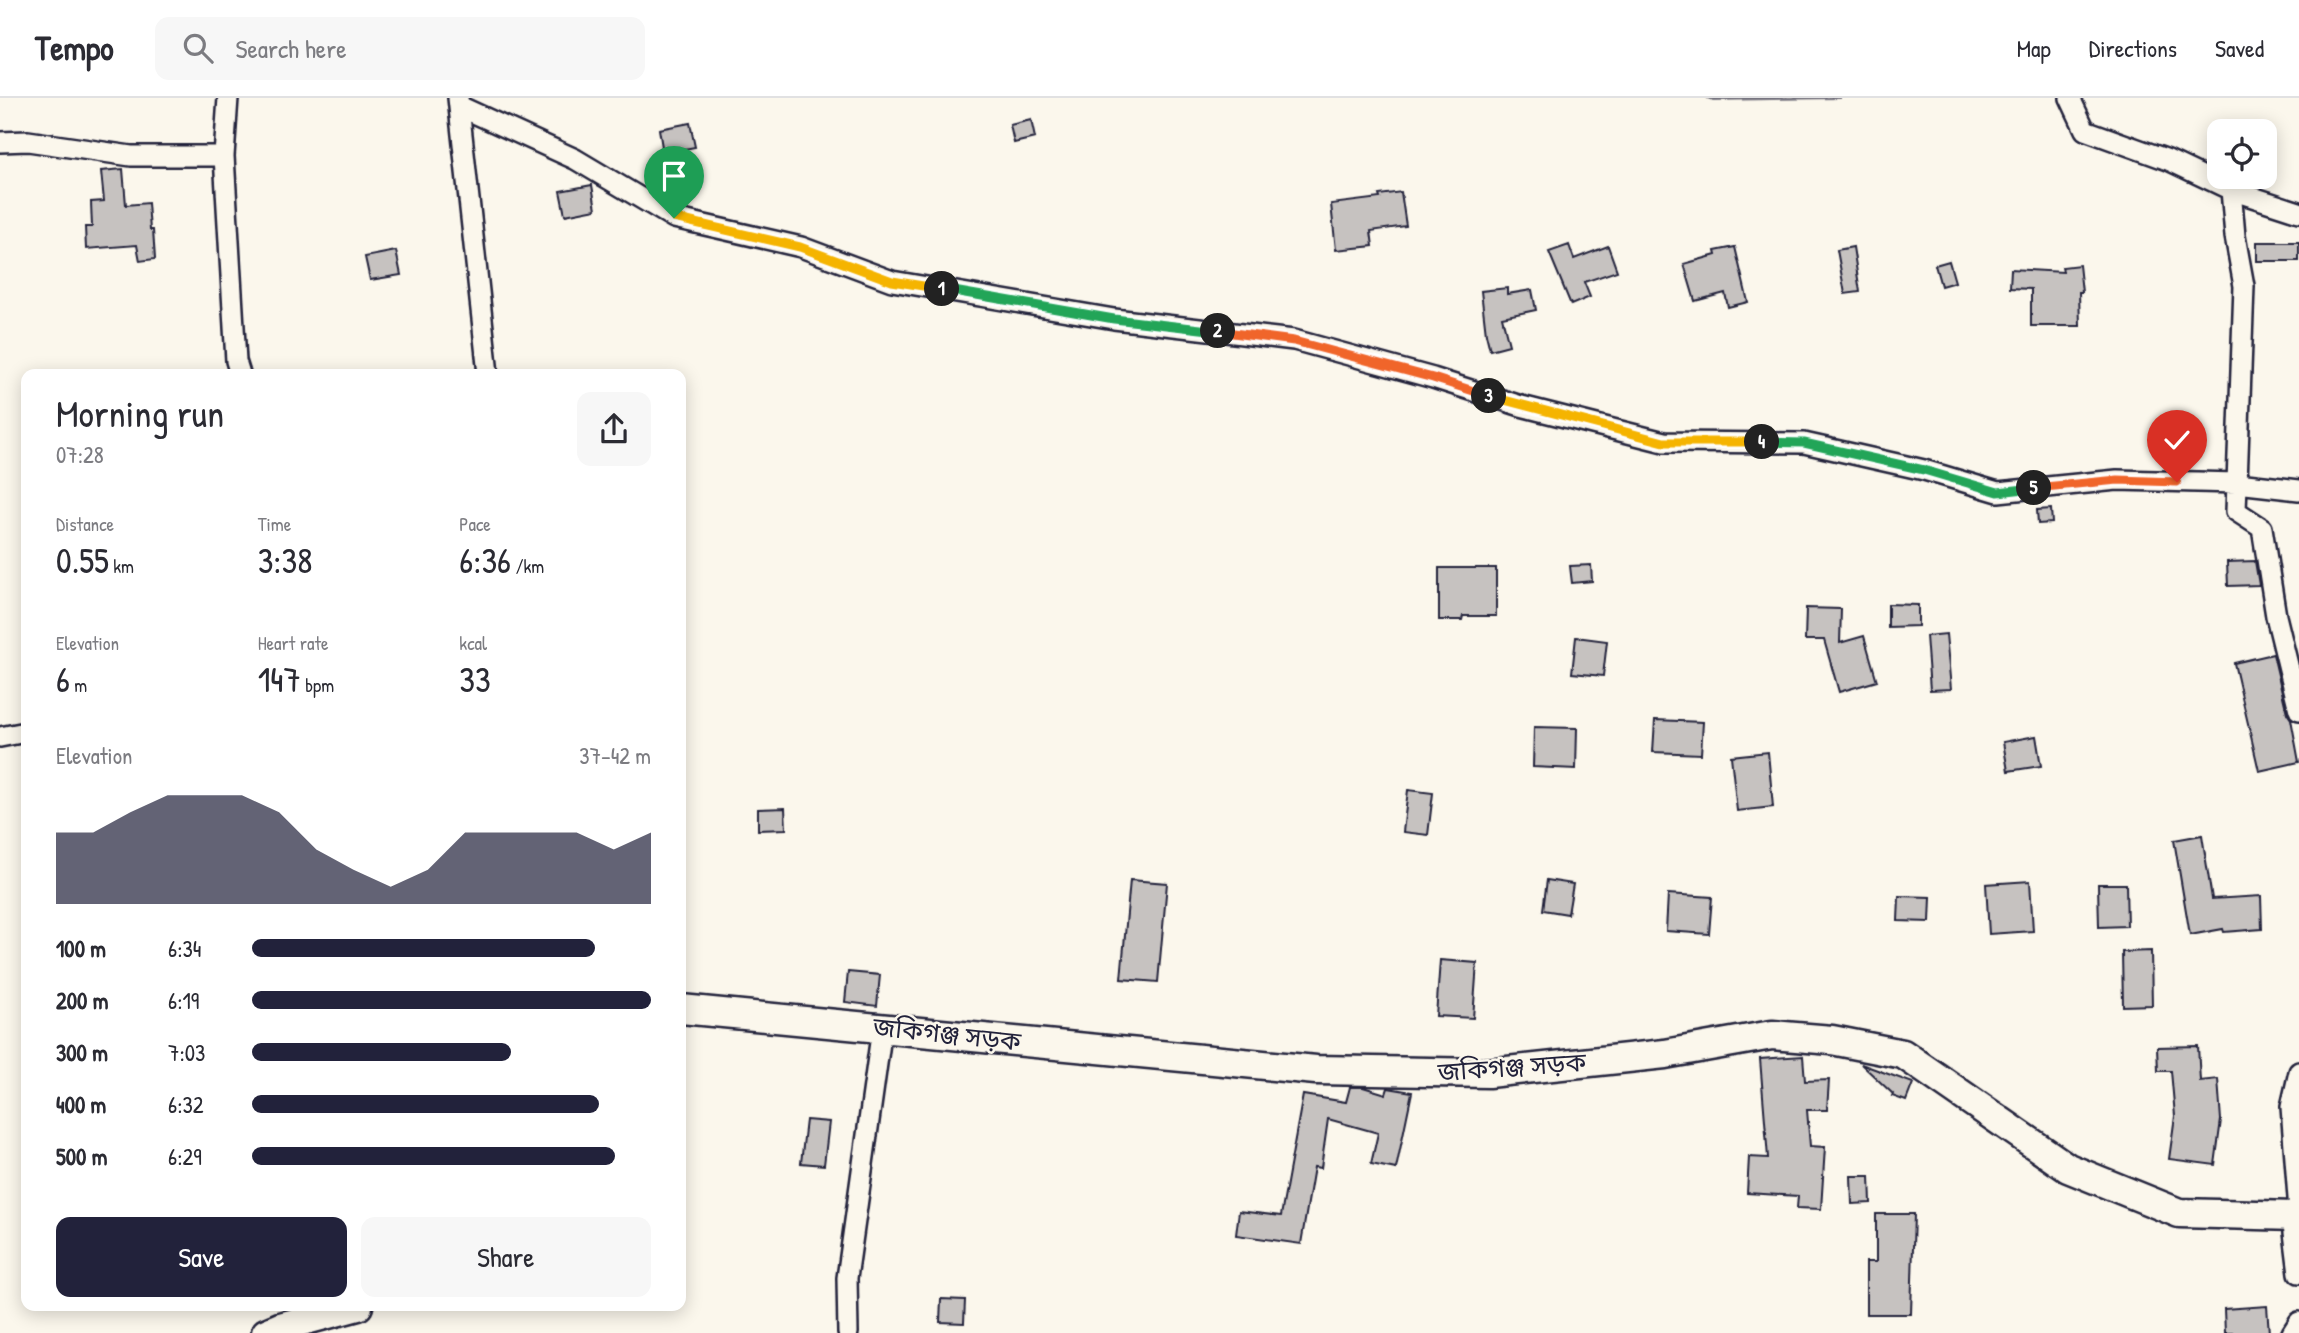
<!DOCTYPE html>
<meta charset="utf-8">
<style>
:root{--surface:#fff;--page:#f7f7f7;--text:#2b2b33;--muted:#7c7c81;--line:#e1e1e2;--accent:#22223b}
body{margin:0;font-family:"Patrick Hand","Noto Sans Bengali",sans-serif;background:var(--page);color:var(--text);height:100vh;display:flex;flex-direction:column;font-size:26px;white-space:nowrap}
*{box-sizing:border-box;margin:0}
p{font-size:23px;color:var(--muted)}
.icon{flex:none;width:38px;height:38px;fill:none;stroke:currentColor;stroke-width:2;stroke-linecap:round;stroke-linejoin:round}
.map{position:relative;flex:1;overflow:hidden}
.side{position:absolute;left:21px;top:271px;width:665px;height:942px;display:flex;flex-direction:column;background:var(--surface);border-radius:14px;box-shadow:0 4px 18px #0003}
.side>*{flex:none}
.tools{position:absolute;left:2207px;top:21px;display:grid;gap:14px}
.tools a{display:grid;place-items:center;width:70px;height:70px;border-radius:14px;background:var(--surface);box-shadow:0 4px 18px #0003;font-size:35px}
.pin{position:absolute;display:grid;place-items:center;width:60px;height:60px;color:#fff;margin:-72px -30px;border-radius:50% 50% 50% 0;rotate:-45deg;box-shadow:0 0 7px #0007}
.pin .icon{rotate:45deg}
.km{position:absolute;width:35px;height:35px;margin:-18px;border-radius:50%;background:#222;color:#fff;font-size:19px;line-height:35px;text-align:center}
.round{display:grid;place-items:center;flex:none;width:74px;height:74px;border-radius:14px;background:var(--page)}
.overview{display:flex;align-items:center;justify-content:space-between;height:119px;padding:0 35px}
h1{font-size:38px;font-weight:600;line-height:52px}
.metrics{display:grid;grid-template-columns:repeat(3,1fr);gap:10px;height:119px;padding:7px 35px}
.metrics div{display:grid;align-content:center}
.metrics b{font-size:35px;font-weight:600}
.metrics small{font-size:19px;font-weight:400}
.metrics p{font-size:19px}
.chart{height:196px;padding:14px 35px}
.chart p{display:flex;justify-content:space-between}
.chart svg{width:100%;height:126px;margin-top:7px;fill:var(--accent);opacity:.7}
.cta{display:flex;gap:14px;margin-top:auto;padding:14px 35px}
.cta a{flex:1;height:80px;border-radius:14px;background:var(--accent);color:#fff;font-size:28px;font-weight:600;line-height:80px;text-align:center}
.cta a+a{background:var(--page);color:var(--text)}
ul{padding:0 35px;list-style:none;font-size:23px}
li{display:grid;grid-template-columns:112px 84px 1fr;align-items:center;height:52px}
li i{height:18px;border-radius:9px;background:var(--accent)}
header{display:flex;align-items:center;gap:42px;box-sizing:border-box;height:98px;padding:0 35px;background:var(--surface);border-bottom:2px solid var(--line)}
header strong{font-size:33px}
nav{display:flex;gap:38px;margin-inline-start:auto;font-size:24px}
.search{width:490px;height:63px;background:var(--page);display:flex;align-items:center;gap:18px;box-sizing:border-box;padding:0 24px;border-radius:14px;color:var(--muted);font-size:26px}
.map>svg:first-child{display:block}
.water{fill:#b1aeb0;stroke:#787681;stroke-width:2}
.building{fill:#c6c2c0;stroke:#22223b;stroke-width:2}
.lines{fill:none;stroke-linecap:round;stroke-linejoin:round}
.street-casing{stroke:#22223b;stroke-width:24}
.secondary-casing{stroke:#22223b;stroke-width:33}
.street{stroke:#fbf7ec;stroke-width:19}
.secondary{stroke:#fbf7ec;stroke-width:28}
.split-1-casing{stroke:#fff;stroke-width:14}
.split-2-casing{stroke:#fff;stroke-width:14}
.split-3-casing{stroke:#fff;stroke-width:14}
.split-4-casing{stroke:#fff;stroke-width:14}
.split-5-casing{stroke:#fff;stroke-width:14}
.split-6-casing{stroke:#fff;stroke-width:14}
.split-1{stroke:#f5b400;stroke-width:9}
.split-2{stroke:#22a559;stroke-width:9}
.split-3{stroke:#f0652b;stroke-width:9}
.split-4{stroke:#f5b400;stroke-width:9}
.split-5{stroke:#22a559;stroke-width:9}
.split-6{stroke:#f0652b;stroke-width:9}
.labels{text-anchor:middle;stroke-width:5;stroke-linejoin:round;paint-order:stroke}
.street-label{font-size:26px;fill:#22223b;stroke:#fbf7ec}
</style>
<header>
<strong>Tempo</strong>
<div class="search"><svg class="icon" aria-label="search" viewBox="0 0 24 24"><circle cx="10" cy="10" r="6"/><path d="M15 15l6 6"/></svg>Search here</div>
<nav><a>Map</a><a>Directions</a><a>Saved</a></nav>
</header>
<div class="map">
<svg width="2299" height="1235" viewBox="0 0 2299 1235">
<rect width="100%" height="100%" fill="#fbf7ec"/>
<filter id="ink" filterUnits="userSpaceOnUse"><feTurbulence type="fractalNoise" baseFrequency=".0143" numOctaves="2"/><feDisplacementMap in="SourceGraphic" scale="14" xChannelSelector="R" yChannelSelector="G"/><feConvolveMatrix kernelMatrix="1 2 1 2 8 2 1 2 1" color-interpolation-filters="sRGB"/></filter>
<g filter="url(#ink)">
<!-- water -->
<path class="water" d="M1707 0H1841L1714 2Z"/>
<!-- building -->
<path class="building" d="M1031 22 1035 40 1014 45 1010 27Z
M690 25 695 49 663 55 659 31Z
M123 71 126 107 148 105 150 132H153L155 161 140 163 137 147 86 151 85 129H92L91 104 104 103 101 73Z
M592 87 596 111 565 117 560 93Z
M1401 94 1406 128 1371 133 1373 148 1336 152 1331 106 1380 100 1379 97Z
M2257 144H2299V163H2257Z
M1569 147 1574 161 1608 148 1617 173 1584 184 1590 199 1571 207 1549 154Z
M1735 149 1748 204 1728 209 1725 195 1695 203 1684 166 1716 157 1715 153Z
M1853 149 1860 194 1845 196 1837 152Z
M396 153 401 177 370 182 365 159Z
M1949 163 1955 184 1941 188 1935 167Z
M2079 167 2082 194H2079L2080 228H2031V191L2010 190 2011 171 2063 174 2062 169Z
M1507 190V196L1532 192 1536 212 1502 219 1509 247 1490 252 1486 236 1481 193Z
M2051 411 2052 425 2038 426 2037 412Z
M2255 463 2259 487 2228 488 2227 464Z
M1591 467 1592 483 1572 485 1570 468Z
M1439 470H1496V518H1463L1462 522H1439Z
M1888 506 1918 507V528L1888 529Z
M1806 510 1841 511 1840 545 1864 538 1877 583 1839 594 1824 542H1805Z
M1946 536 1951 591 1930 592 1926 538Z
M1576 539 1607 543 1603 578 1572 575Z
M2273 556 2287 615 2291 621 2299 664 2259 673 2234 565Z
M1655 622 1703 624 1701 656 1653 654Z
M1534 629 1577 630 1576 671 1533 669Z
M2036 638 2041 668 2008 673 2003 644Z
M1768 654 1773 709 1737 713 1731 658Z
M1408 692 1433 695 1428 737 1403 734Z
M785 710 786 731 758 732V711Z
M2202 737 2212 801 2261 798 2262 831 2224 834 2223 831 2190 837 2174 742Z
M1130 782 1167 785 1158 884 1121 881Z
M1547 782 1573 786 1568 816 1543 812Z
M2030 783 2033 833 1989 836 1986 786Z
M2098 786H2126L2127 828 2099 829Z
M1668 796 1712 799 1709 836 1666 833Z
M1899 798 1931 799 1930 824 1898 823Z
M2151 853 2152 907 2123 908 2122 854Z
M1440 862 1477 865 1473 920 1436 918Z
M848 874 880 877 877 908 845 904Z
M2198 948 2200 983 2218 981 2221 1022 2215 1067 2169 1061 2175 1018 2171 973H2158L2157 949Z
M1803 958 1805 983 1829 982 1827 1012H1807L1810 1048 1825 1049 1821 1111 1797 1110 1798 1098 1747 1095 1749 1059 1768 1060 1760 961Z
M1861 966 1913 985 1906 1003 1892 998 1893 996Z
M1350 989H1363L1386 996 1388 990 1412 994 1396 1071 1371 1066 1378 1035 1328 1021 1321 1070 1314 1069 1301 1146 1236 1137 1239 1113 1281 1118 1303 997 1346 1004Z
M806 1022 829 1024 824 1067 801 1065Z
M1851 1078H1870L1871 1105 1852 1106Z
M1876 1116H1914L1911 1216H1866V1164H1876Z
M941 1201 965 1202 964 1225 940 1224Z
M2267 1208 2269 1235H2225L2224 1211Z"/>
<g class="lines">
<!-- street casing -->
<g class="street-casing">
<path id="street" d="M228 0 224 58 236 263 240 276
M458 0 488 276
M2070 0 2085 32 2168 62 2231 92 2235 138 2244 188 2236 413 2262 430 2276 518 2299 612
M459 8 575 61 674 120 801 149 892 183 1114 221 1294 242 1433 280 1521 308 1664 344 1804 345 1924 372 1998 394 2117 382 2237 385 2299 392
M0 44 28 43 131 58H224
M2231 92 2299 114
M0 639 26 634
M2299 974 2291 1009 2299 1113
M2292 1118 2299 1175
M848 1235 847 1180 882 930
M2292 1235 2299 1224"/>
</g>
<!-- secondary casing -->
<g class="secondary-casing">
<path id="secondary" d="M681 911 1316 972 1488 975 1665 956 1772 937 1832 942 1903 956 2068 1070 2179 1115 2299 1118
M266 1235 280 1229 358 1208"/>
</g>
<!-- street -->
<use href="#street" class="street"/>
<!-- secondary -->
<use href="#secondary" class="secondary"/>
</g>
</g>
<g class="lines" filter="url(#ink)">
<!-- split-1 casing -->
<g class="split-1-casing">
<path id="split-1" d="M674 120 800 149 892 183 942 191"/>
</g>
<!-- split-2 casing -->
<g class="split-2-casing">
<path id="split-2" d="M942 191 1114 221 1218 233"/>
</g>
<!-- split-3 casing -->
<g class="split-3-casing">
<path id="split-3" d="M1218 233 1294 243 1433 280 1489 298"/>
</g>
<!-- split-4 casing -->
<g class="split-4-casing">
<path id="split-4" d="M1489 298 1664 344H1762"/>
</g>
<!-- split-5 casing -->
<g class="split-5-casing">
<path id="split-5" d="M1762 344 1804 345 1924 372 1998 394 2034 390"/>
</g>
<!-- split-6 casing -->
<g class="split-6-casing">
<path id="split-6" d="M2034 390 2118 382 2177 384"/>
</g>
<!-- split-1 -->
<use href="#split-1" class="split-1"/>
<!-- split-2 -->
<use href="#split-2" class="split-2"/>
<!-- split-3 -->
<use href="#split-3" class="split-3"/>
<!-- split-4 -->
<use href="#split-4" class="split-4"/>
<!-- split-5 -->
<use href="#split-5" class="split-5"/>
<!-- split-6 -->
<use href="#split-6" class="split-6"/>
</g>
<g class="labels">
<!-- street labels -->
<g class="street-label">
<text transform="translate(947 936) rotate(6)" y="9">জকিগঞ্জ সড়ক</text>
<text transform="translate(1512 969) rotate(-4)" y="9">জকিগঞ্জ সড়ক</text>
</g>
</g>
</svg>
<div class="tools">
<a><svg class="icon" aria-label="locate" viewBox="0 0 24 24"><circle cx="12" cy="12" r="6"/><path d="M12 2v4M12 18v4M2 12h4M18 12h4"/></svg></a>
</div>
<div class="pin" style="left:674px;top:120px;background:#1e9e55"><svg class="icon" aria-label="arrive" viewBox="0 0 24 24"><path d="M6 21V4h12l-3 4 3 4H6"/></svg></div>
<div class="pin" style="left:2177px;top:384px;background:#d93025"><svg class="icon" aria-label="check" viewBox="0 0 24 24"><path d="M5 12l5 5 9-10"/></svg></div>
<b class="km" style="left:942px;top:191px">1</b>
<b class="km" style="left:1218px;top:233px">2</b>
<b class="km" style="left:1489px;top:298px">3</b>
<b class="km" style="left:1762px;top:344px">4</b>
<b class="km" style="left:2034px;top:390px">5</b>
<section class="side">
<div class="overview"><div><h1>Morning run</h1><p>07:28</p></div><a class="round"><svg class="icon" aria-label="share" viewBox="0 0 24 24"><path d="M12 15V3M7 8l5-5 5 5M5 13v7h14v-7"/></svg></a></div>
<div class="metrics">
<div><p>Distance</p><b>0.55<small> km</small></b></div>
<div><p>Time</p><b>3:38</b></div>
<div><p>Pace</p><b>6:36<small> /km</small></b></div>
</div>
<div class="metrics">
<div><p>Elevation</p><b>6<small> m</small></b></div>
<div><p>Heart rate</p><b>147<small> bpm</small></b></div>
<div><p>kcal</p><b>33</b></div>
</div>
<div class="chart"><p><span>Elevation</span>37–42 m</p>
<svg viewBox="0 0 160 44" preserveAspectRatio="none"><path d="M0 44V19L10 19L20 12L30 6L40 6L50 6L60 12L70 25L80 32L90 38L100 32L110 19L120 19L130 19L140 19L150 25L160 19V44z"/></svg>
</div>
<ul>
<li><b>100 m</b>6:34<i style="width:86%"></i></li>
<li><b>200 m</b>6:19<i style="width:100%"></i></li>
<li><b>300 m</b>7:03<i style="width:65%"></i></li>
<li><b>400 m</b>6:32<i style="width:87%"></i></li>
<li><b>500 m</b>6:29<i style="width:91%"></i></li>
</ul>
<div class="cta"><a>Save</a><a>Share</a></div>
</section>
</div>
